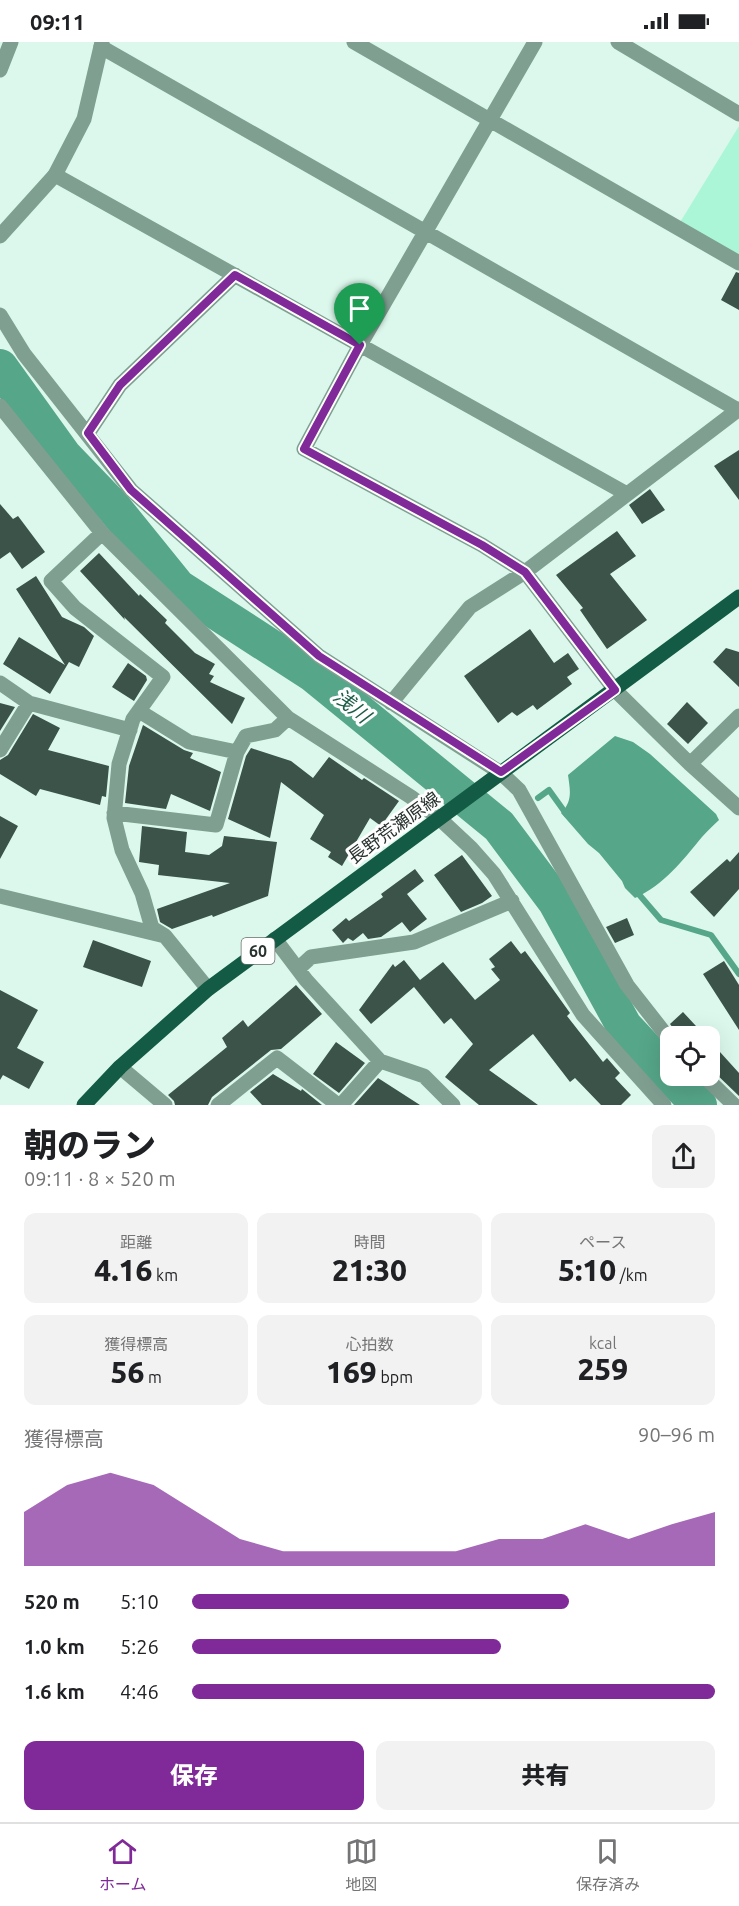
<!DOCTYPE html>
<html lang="ja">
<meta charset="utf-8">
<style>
:root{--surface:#fff;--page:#f2f2f2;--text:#202124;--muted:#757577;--line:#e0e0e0;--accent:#802a99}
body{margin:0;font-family:Ubuntu,"Noto Sans JP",sans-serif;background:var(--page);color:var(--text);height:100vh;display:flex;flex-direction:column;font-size:22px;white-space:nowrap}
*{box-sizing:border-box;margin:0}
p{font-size:20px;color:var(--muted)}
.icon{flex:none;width:33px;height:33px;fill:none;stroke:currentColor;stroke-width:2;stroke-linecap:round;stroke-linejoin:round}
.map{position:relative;height:1063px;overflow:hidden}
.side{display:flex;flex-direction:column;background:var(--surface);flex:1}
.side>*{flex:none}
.tools{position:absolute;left:660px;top:984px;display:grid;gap:12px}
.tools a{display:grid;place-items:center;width:60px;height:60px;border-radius:12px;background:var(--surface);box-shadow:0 6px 24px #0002;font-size:30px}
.pin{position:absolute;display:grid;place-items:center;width:51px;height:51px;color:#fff;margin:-62px -26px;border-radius:50% 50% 50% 0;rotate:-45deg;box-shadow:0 0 6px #0007}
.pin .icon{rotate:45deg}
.round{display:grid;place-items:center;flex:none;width:63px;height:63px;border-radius:12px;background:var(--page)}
.head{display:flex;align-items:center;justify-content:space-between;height:102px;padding:0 24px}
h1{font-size:33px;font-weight:800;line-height:45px}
.metrics{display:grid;grid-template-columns:repeat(3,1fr);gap:9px;height:102px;padding:6px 24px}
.metrics div{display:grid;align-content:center;border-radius:12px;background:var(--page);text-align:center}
.metrics b{font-size:30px;font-weight:800}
.metrics small{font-size:16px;font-weight:400}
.metrics p{font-size:16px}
.chart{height:168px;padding:12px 24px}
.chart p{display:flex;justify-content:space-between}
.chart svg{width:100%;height:108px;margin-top:6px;fill:var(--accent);opacity:.7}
.primary-button{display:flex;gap:12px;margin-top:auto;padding:12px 24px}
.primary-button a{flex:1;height:69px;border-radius:12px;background:var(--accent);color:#fff;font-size:24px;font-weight:800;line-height:69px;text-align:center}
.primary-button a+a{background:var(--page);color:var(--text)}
ul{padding:0 24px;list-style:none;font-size:20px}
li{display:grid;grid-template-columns:96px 72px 1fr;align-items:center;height:45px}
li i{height:15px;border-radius:8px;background:var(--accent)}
.status{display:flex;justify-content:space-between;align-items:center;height:42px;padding:0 30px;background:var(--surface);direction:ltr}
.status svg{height:16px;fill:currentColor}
.dock{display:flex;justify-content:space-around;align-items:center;height:84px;border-top:2px solid var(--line);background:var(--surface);font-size:16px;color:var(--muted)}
.dock a{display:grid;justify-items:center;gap:3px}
.dock .selected{color:var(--accent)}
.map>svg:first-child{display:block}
.green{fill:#abf6d7}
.water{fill:#56a689}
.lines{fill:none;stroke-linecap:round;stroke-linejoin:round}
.stream{stroke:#56a689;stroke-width:6}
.river{stroke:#56a689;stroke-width:36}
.building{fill:#3b5349}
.minor{stroke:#7f9f91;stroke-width:15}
.tertiary{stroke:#7f9f91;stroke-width:15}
.primary{stroke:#145b45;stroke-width:15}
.route-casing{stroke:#fff;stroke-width:12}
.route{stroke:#802a99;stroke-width:8}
.labels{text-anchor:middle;stroke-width:6;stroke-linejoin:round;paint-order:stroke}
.shield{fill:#fefefe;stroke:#686e6c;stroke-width:1.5}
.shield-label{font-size:16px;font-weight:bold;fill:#27312d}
.street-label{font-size:18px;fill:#27312d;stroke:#fefefe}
.water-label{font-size:20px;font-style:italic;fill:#1d5c47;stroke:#fefefe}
</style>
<div class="status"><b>09:11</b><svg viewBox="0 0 49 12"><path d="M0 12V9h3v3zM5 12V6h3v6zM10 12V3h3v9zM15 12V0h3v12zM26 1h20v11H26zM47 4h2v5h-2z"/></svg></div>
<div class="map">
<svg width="739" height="1063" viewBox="0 0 739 1063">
<rect width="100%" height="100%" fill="#dcf8ec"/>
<!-- green -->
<path class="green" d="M739 84V216L679 182Z"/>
<!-- water -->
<path class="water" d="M615 694 633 700 650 712 716 772 719 778C713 784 707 789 702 795 683 818 664 843 635 856L625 846 622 839 599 811 588 802 561 771C573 759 570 748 568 733Z"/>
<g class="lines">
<!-- stream -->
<path class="stream" d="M538 756 549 748 567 773
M500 786 507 778
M636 849 661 878 711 893 739 932"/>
<!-- river -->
<path class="river" d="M0 325 64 414 114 466 178 545 314 633 499 784 556 860 624 984 670 1033
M671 1034 699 1063"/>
</g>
<!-- building -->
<path class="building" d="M736 230 739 231V268L721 258Z
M739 408V458L714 424Z
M650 447 665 468 642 482 629 463Z
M0 462 13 477 18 474 45 510 22 527 10 510 0 517Z
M617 489 636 514 610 532 647 578 607 607 580 568 583 566 556 533Z
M99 511 139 554 140 552 167 578 165 581 195 611 215 622 209 632 214 634 210 640 245 656 232 682 124 575 125 578 80 529Z
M36 534 62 575 84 585 94 594 79 625 69 620 50 652 3 622 19 595 65 623 16 547Z
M530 587 554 621 568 611 579 627 567 635 572 642 537 668 533 663 517 674 512 670 498 681 464 634Z
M726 606 739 610V645L713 620Z
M128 621 146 634 147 638 134 659 112 645Z
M687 660 708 681 688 702 667 682Z
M0 661 15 665 0 689Z
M33 672 60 686 48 708 109 724 106 755 102 754 100 763 40 747 36 754 0 732V718L8 713Z
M143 683 184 708 193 711 190 716 221 730 210 769 171 752 166 767 125 761 129 724Z
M251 706 291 719 313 736 329 715 362 738 364 736 399 759 381 784 370 776 342 824 328 815 331 810 310 797 324 773 281 740 270 796 228 777 246 714Z
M0 774 18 784 0 817Z
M142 784 187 790 185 810 209 813 222 804 224 794 277 800 268 854 213 875 212 873 172 887 160 880 157 867 230 841 158 833 159 823 139 820Z
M739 810V847L714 875 690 850 727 817 730 820Z
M462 813 492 854 482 861 461 870 434 833Z
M415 827 424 839 407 852 427 877 410 890 402 880 381 895 368 897 363 891 353 899 348 896 343 901 332 888 346 876 349 879 383 855 381 852Z
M627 876 634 893 615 901 606 885Z
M93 898 151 919 142 945 83 925Z
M511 899 521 912 525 909 542 932 570 971 567 974 603 1020 607 1016 620 1031 615 1036 631 1053 621 1063H601L575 1036 570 1040 533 992 489 1028 538 1063H479L445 1035 473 1002 451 976 444 982 414 945 371 982 359 968 393 922 395 925 404 918 420 938 443 920 475 958 500 938 491 927 495 925 489 917Z
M724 919 739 943V988L703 932Z
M296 943 322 972 281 1007 271 1008 212 1055 208 1063H175L174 1059 168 1053 227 1005 222 996 243 978 248 985Z
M0 948 38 968 17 1006 44 1020 29 1047 3 1033 0 1038Z
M683 970 696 984 684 994H679L670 982Z
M710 999 739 1031V1054L710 1026Z
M336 1000 365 1021 339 1051 313 1032Z
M273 1032 301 1049 302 1047 322 1063H262L250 1050Z
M378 1036 420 1063H354Z"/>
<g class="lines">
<!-- minor -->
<path class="minor" d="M354 0 739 221
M535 0 360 303 304 407 482 503 525 530 739 367
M618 0 739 72
M101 5 738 368
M0 28 11 0
M55 133 627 452
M0 273 24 312 131 448 319 614 501 731 519 748 627 943 670 998
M0 364 102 491 288 676 411 755 440 777 471 806 494 832 583 973 664 1063
M88 391 120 343 235 233
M102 491 51 539 75 566 163 635 133 677 119 722 114 776 122 808 142 851 152 886 165 894
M0 641 29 661 0 708
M29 661 130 688
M391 661 470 565 525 530 615 648 690 722
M739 674 690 722 739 766
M237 710 246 694 275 688 288 676
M114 771 216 783 237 710 189 700 139 669
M0 854 165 894 208 947
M275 897 306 938 380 1019 341 1063
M298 927 311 915 414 900 512 859
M380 1019 424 1034 453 1063
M120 1025 165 1063
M704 1034 734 1063
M218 1063 277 1016 338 1063"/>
<!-- tertiary -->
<path class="tertiary" d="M0 194 55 133 84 77 102 0"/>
<!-- primary -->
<path class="primary" d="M84 1063 120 1025 208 947 739 555"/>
</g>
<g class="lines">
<!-- route casing -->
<g class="route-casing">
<path id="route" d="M235 233 360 303 304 407 482 503 525 530 615 648 501 730 319 614 131 448 88 391 120 343Z"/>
</g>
<!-- route -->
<use href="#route" class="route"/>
</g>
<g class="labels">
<!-- shield labels -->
<rect class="shield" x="241.5" y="896" width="33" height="26" rx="4.5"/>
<g class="shield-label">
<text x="258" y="915">60</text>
</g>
<!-- street labels -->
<g class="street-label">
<text transform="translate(394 786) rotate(-36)" y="6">長野荒瀬原線</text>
</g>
<!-- water labels -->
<g class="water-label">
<text transform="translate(352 664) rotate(39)" y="7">浅川</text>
</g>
</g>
</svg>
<div class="tools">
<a><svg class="icon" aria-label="locate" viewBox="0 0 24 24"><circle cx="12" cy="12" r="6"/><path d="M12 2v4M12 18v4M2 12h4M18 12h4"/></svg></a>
</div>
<div class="pin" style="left:360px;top:303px;background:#1e9e55"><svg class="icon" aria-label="arrive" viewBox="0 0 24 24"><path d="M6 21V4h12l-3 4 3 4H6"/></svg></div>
</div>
<section class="side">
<div class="head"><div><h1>朝のラン</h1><p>09:11 · 8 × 520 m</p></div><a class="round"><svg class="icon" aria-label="share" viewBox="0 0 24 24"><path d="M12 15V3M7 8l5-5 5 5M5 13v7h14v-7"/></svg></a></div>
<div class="metrics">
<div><p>距離</p><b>4.16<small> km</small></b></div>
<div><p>時間</p><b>21:30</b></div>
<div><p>ペース</p><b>5:10<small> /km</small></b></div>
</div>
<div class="metrics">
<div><p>獲得標高</p><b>56<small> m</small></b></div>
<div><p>心拍数</p><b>169<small> bpm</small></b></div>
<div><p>kcal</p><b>259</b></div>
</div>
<div class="chart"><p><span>獲得標高</span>90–96 m</p>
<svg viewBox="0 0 160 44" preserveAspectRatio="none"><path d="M0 44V22L10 11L20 6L30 11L40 22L50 33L60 38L70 38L80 38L90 38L100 38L110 33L120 33L130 27L140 33L150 27L160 22V44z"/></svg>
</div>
<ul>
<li><b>520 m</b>5:10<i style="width:72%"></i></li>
<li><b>1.0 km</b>5:26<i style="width:59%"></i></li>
<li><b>1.6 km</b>4:46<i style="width:100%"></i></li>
</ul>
<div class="primary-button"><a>保存</a><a>共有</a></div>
</section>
<nav class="dock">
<a class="selected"><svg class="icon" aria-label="home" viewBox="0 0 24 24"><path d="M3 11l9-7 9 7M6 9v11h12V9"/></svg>ホーム</a>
<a><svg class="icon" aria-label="map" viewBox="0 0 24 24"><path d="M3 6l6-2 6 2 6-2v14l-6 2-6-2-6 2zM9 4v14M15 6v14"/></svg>地図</a>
<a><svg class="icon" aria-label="saved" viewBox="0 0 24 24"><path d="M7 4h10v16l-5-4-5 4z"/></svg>保存済み</a>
</nav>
